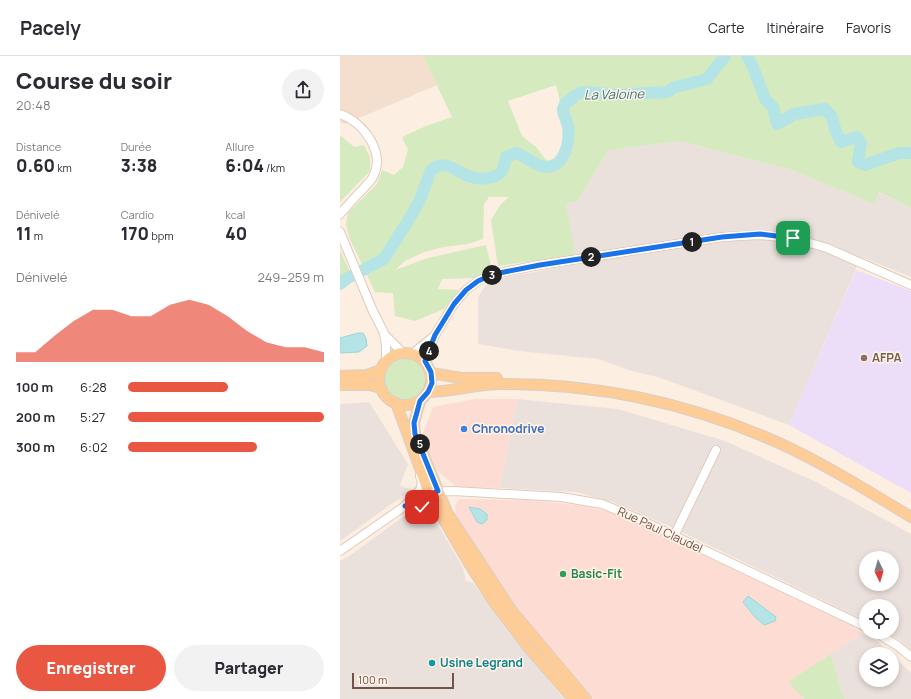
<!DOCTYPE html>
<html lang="fr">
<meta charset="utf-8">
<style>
:root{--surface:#fff;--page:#f2f2f3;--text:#2b2b33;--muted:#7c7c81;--line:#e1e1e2;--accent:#e95642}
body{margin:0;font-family:Manrope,sans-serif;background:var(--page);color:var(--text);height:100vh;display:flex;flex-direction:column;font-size:15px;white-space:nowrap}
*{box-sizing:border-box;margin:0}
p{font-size:13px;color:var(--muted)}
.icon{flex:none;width:22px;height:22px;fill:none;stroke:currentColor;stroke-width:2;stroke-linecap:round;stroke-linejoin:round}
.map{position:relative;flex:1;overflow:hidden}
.side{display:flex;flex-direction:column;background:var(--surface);width:340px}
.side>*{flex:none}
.needle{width:26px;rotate:175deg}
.tools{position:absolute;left:519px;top:495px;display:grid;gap:8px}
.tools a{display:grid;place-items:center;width:40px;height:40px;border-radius:50%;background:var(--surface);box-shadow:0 2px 6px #0003;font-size:20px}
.scale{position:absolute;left:12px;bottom:10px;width:102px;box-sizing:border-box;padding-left:4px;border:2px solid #735247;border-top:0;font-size:11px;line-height:14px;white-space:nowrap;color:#735247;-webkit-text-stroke:3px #fff3e7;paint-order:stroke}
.pin{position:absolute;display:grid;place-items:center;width:34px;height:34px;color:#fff;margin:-17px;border-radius:8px;box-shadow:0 2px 6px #0006}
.km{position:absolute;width:20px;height:20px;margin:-10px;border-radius:50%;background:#222;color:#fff;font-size:11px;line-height:20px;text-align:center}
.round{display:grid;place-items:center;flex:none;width:42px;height:42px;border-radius:21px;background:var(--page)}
.headline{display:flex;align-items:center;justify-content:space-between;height:68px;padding:0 16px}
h1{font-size:22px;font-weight:800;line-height:30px}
.stats{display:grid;grid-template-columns:repeat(3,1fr);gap:6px;height:68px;padding:4px 16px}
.stats div{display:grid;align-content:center}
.stats b{font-size:17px;font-weight:800}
.stats small{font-size:11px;font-weight:400}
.stats p{font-size:11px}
.chart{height:112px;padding:8px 16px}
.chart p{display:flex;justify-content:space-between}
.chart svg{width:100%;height:72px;margin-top:4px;fill:var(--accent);opacity:.7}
.button{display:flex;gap:8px;margin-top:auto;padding:8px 16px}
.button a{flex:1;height:46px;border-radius:24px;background:var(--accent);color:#fff;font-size:16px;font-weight:800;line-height:46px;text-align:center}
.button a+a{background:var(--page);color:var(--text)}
ul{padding:0 16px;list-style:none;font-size:13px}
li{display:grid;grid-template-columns:64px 48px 1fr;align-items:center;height:30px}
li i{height:10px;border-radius:5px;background:var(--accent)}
header{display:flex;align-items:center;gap:24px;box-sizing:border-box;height:56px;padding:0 20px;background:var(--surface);border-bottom:1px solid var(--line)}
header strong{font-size:19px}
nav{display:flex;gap:22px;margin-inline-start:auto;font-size:14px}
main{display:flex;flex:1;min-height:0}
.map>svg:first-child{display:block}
.residential{fill:#f4dfcf}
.commercial{fill:#fddcd4}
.industrial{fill:#ebe1dc;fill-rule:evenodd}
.education{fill:#ecddf8}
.green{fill:#d5eabf;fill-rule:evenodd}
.water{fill:#b5e4e6;stroke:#9bd5d8}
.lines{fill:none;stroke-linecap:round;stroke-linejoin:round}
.river{stroke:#b5e4e6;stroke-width:12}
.minor-casing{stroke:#e1cabc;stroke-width:10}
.major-casing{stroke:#d8cfcb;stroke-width:12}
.minor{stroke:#fff;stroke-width:8}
.major{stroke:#fdcc97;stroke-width:10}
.route-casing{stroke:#fff;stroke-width:8}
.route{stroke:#1a73e8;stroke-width:5}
.education-dot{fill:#8d6e63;stroke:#fff3e7;stroke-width:1.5}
.shop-dot{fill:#3f7fe0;stroke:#fff3e7;stroke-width:1.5}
.leisure-dot{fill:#2e9e5b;stroke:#fff3e7;stroke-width:1.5}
.culture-dot{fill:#0f9aa8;stroke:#fff3e7;stroke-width:1.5}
.labels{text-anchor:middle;stroke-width:3;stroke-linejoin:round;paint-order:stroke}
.education-label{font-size:12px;font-weight:bold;fill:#785e54;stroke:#fff3e7;text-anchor:start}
.shop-label{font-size:12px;font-weight:bold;fill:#366cbe;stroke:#fff3e7;text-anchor:start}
.street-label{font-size:12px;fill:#735247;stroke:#fff3e7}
.leisure-label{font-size:12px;font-weight:bold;fill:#27864d;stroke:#fff3e7;text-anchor:start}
.culture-label{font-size:12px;font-weight:bold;fill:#0d838f;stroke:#fff3e7;text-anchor:start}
.water-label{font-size:13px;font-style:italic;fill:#3b767a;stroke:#fff3e7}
</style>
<header>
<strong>Pacely</strong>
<nav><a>Carte</a><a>Itinéraire</a><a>Favoris</a></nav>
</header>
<main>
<section class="side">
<div class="headline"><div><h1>Course du soir</h1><p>20:48</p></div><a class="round"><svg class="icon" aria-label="share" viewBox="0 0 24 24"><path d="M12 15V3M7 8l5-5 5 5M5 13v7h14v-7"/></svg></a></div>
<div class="stats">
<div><p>Distance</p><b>0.60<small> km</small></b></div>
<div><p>Durée</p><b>3:38</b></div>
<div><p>Allure</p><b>6:04<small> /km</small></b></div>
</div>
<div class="stats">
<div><p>Dénivelé</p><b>11<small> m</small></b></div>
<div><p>Cardio</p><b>170<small> bpm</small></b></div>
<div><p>kcal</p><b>40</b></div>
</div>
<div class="chart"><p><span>Dénivelé</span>249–259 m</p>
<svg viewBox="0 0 160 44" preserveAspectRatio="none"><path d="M0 44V38L10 38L20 28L30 19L40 12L50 12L60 16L70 16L80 9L90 6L100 9L110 16L120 25L130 32L140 35L150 35L160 38V44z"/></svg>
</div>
<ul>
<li><b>100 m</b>6:28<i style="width:51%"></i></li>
<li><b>200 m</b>5:27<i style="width:100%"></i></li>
<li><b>300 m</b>6:02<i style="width:66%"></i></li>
</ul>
<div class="button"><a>Enregistrer</a><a>Partager</a></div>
</section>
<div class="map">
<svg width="571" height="643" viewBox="0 0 571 643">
<rect width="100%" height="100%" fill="#fceee0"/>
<!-- residential -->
<path class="residential" d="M0 0H83L97 29 5 68 0 66Z"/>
<!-- commercial -->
<path class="commercial" d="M135 343H177L160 432 116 431 89 407 83 377 93 351Z
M120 443 189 444 238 449 274 457 514 571V572L522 578 449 626 464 643H253L211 595 179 555 155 523 116 459 115 449Z"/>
<!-- industrial -->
<path class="industrial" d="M340 85 452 114 534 148 538 136 571 152V221L521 201 449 369 318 321 292 315 258 303 179 295 138 288V241L145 230 157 223 236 208 226 147 236 146 269 94Z
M177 343 278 353 385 385 476 426 571 478V594L561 585 545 576H552V550H526V565L329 470 273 446 236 436 160 432ZM526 502H552V528H526Z
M29 346 68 408 60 429 71 434 0 485V348Z
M64 460H71L97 467 123 512 126 525 133 527 168 576 224 643H0V505L8 501Z
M522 578 535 583 551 598H526V624H552V599L571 617V643H505L502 640 491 598Z"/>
<!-- education -->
<path class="education" d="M516 214 571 235V437L449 369Z"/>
<!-- green -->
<path class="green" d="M83 0H571V152L539 136 534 148 452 114 340 85 269 94 236 146 226 147 235 199 158 210 151 164 161 148 169 141H149L144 148 143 183 128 188 104 191 84 196 65 205 55 214 88 202 146 189 152 214 134 222 102 223 98 233 119 234 104 253 75 265 55 260 53 237 35 236 9 181 6 168 8 157 37 128 42 114 54 119 63 111 68 94 62 81 86 70 112 61ZM216 29 231 92 217 102 207 105 196 91 182 80 168 45Z
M0 79 14 91 24 89 30 101V115L0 146Z
M0 194 10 216 0 221Z
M44 323a22 22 0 1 1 44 0a22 22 0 1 1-44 0Z
M491 598 502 639 505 643H464L448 626Z"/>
<!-- water -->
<path class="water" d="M18 277H23L26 282 27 290 19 296 0 297V282Z
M129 451 140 453 147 458V464L142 468 137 466Z
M408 540 436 561 435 565 424 569 415 561 403 546Z"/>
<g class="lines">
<!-- river -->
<path class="river" d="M407 0 413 11 425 43 433 51 437 68 454 58 485 53 492 61 495 73 501 86 517 81 521 87 518 106 525 109 559 97H571
M0 228 8 222 44 203 71 160 79 146 91 114C105 102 117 116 131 121 139 123 146 123 153 121 156 120 159 119 161 116 164 112 165 106 166 101L176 97C185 100 192 107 201 110 224 116 230 87 228 71 227 64 223 59 223 53L225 48 236 39 242 36H248L276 39 326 36 330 35 332 32 367 23 385 0"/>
<!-- minor casing -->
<g class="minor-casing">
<path id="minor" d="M0 58C23 66 46 96 33 121 31 125 26 129 23 133 15 141 8 149 0 158
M0 176 32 253 44 277 46 289V306
M44 278 63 297
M74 298 77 294 93 281
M85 305 95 279 114 248 126 234 138 225 154 218 199 209 382 181 420 179 453 182 487 192 571 229
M75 441 85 436 113 435 221 441 262 448 301 464 526 571
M65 450C79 451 89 452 100 460
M334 480 376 394
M0 495 65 450 80 434 82 427 80 420
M535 576 558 590 571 601"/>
</g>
<!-- major casing -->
<g class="major-casing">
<path id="major" d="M39 323a26 26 0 1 1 52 0a26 26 0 1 1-52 0Z
M91 317 121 322H157
M0 320 27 319 41 314
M0 329H29L41 332
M88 336C112 336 136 328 160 328 258 327 350 347 439 387 485 408 528 435 571 461
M80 345 74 367 75 378 107 456 172 555 246 643
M56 347 90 440 127 504 153 545 187 590 233 643"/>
</g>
<!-- minor -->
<use href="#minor" class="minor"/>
<!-- major -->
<use href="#major" class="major"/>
</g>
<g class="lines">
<!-- route casing -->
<g class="route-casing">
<path id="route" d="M82 451 65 450 98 435 75 378 74 367 80 345 88 336 92 327 91 316 85 305 95 279 114 248 126 234 138 225 154 218 200 209 382 181 420 178 453 182"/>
</g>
<!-- route -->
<use href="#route" class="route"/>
</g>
<!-- markers -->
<circle class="education-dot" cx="524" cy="302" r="4"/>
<circle class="shop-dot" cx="124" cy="373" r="4"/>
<circle class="leisure-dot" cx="223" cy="518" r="4"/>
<circle class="culture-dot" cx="92" cy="607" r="4"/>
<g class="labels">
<!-- education labels -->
<g class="education-label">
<text x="532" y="306">AFPA</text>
</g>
<!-- shop labels -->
<g class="shop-label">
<text x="132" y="377">Chronodrive</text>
</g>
<!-- street labels -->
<g class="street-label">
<text transform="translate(320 474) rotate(25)" y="4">Rue Paul Claudel</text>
</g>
<!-- leisure labels -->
<g class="leisure-label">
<text x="231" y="522">Basic-Fit</text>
</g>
<!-- culture labels -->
<g class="culture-label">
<text x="100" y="611">Usine Legrand</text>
</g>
<!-- water labels -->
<g class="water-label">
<text transform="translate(274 38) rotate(-1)" y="5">La Valoine</text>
</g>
</g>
</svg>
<div class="tools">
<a><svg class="needle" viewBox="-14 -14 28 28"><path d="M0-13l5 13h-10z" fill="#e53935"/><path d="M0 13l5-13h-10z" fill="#7c7c81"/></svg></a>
<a><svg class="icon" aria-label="locate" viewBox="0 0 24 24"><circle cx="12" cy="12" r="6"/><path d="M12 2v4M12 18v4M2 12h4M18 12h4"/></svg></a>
<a><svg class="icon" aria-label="layers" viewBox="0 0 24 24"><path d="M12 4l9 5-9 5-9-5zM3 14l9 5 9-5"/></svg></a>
</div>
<div class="scale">100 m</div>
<div class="pin" style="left:453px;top:182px;background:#1e9e55"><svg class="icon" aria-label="arrive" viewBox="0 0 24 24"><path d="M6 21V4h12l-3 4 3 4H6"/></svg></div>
<div class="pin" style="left:82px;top:451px;background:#d93025"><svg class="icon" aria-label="check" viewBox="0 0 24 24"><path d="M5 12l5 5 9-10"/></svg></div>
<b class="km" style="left:352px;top:186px">1</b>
<b class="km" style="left:251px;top:201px">2</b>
<b class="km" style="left:152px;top:219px">3</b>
<b class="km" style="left:89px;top:295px">4</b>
<b class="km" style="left:80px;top:388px">5</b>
</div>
</main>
